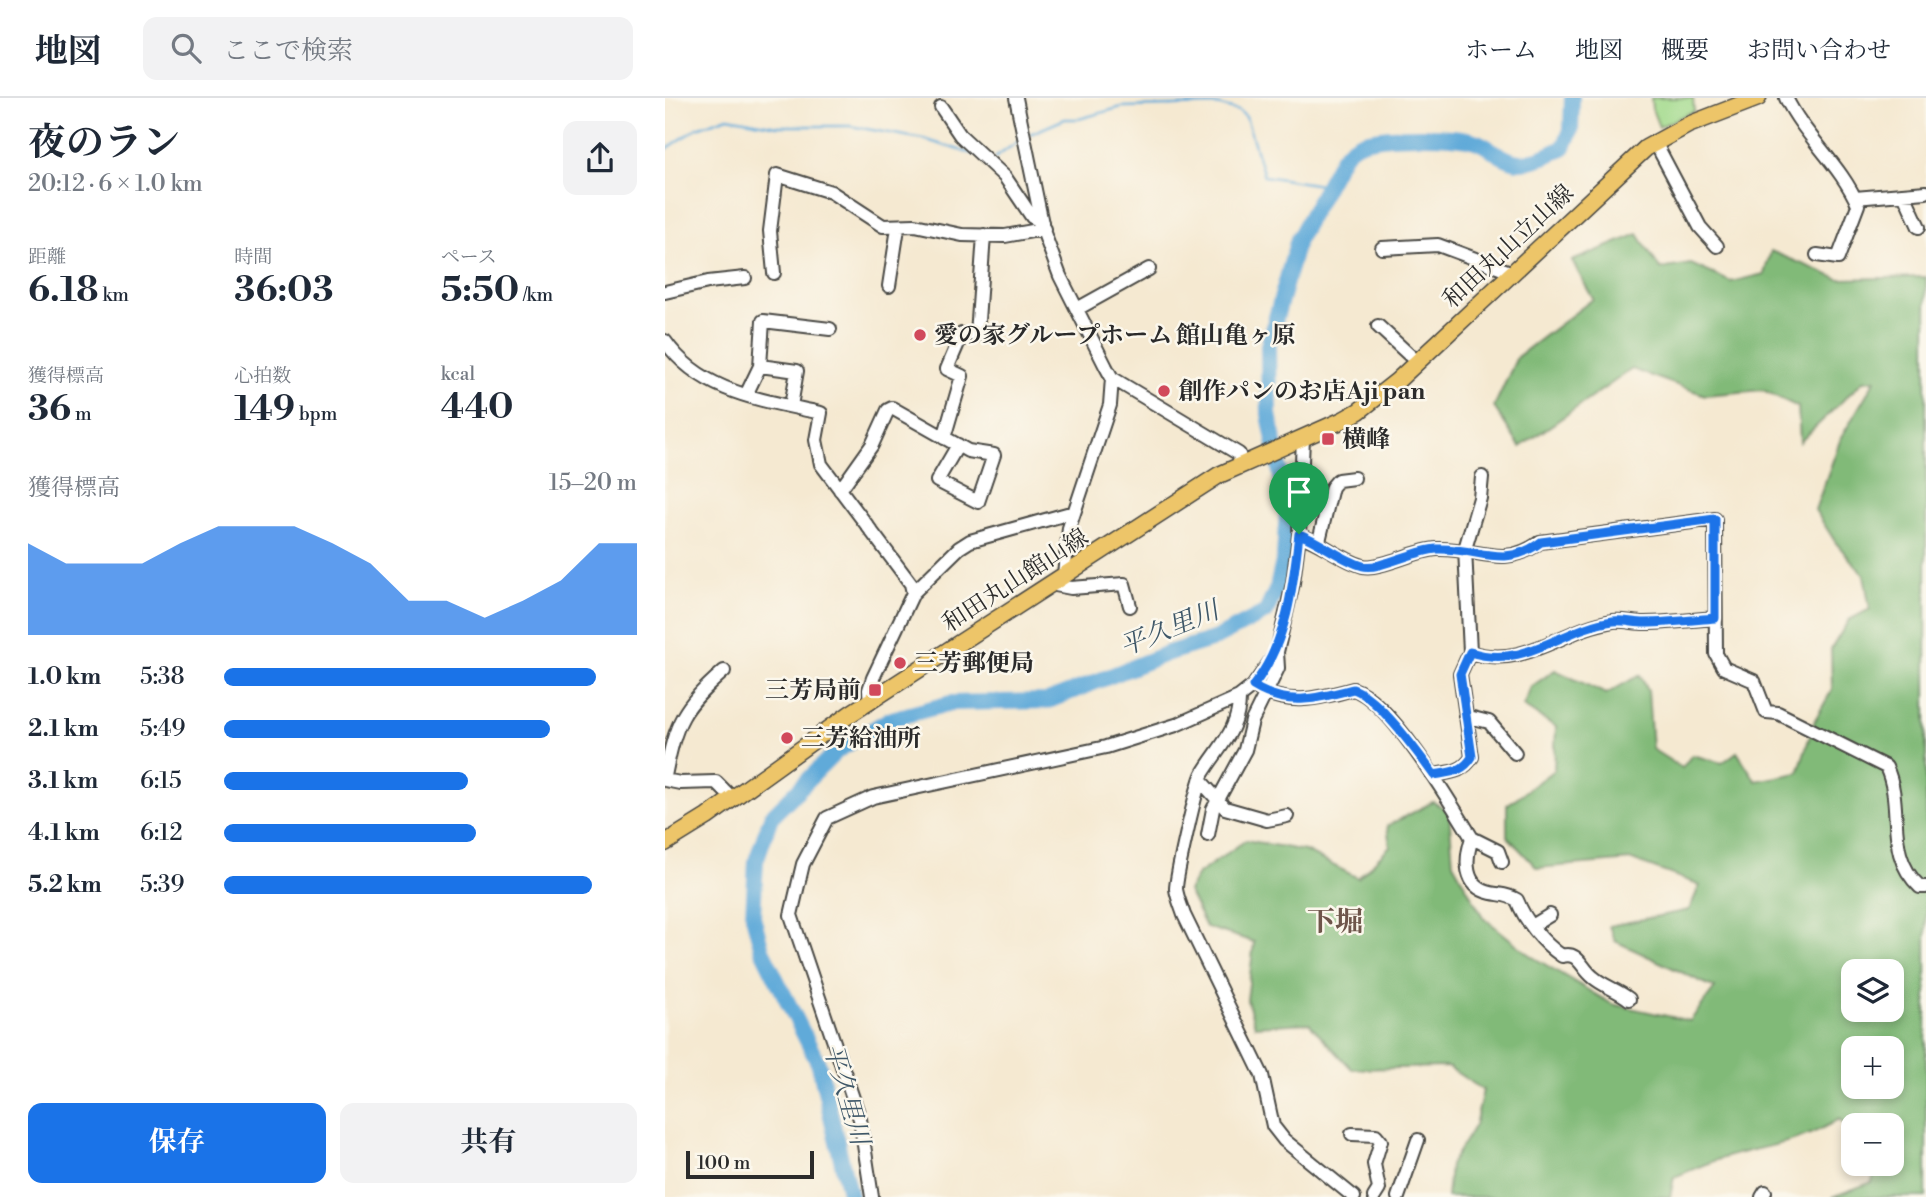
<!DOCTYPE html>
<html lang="ja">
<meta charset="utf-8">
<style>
:root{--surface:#fff;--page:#f2f2f3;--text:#1f2937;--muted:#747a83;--line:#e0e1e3;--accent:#1a73e8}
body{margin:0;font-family:"Libre Bodoni","Noto Serif JP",serif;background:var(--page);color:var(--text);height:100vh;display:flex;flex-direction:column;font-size:26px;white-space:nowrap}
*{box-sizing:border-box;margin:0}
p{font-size:23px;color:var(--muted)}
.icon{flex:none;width:38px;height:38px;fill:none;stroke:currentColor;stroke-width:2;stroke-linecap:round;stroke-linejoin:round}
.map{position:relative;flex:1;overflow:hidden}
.sheet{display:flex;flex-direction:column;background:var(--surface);width:665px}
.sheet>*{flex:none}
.controls{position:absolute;left:1176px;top:861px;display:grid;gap:14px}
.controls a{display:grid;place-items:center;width:63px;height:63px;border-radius:14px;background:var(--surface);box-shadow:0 4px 10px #0003;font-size:35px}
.scale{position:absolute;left:21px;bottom:18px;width:128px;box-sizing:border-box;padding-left:7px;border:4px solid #2b2b2b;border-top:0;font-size:19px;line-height:24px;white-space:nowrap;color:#2b2b2b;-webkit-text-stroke:5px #fbf7ec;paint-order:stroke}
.pin{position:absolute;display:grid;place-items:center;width:60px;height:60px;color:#fff;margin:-72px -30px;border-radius:50% 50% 50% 0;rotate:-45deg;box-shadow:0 0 7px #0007}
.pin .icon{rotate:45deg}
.round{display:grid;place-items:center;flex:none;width:74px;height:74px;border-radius:14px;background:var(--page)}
.overview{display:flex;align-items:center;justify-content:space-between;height:119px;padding:0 28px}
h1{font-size:38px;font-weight:700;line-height:52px}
.stats{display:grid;grid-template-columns:repeat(3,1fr);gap:10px;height:119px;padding:7px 28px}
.stats div{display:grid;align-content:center}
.stats b{font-size:35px;font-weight:700}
.stats small{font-size:19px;font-weight:400}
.stats p{font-size:19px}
.chart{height:196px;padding:14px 28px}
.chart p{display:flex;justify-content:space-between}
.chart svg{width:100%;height:126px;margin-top:7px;fill:var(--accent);opacity:.7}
.button{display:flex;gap:14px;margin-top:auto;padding:14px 28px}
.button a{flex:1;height:80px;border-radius:14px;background:var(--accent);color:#fff;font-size:28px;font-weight:700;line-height:80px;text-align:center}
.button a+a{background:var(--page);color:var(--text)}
ul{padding:0 28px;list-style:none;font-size:23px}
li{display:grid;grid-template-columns:112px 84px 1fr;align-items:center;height:52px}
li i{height:18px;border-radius:9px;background:var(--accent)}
header{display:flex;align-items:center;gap:42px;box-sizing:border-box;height:98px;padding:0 35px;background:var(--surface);border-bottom:2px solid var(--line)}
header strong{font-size:33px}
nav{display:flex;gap:38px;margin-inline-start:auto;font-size:24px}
.search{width:490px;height:63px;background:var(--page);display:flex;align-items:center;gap:18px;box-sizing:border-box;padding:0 24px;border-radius:14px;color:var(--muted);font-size:26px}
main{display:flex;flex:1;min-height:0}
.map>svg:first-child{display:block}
.green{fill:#a2da8c;stroke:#66825c;stroke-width:2}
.forest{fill:#81ba78;stroke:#567252;stroke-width:2;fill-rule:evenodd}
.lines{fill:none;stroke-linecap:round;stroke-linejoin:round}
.stream{stroke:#61aad9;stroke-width:2.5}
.river{stroke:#61aad9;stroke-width:16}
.minor-casing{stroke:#494844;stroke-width:16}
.major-casing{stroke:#494844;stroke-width:19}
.minor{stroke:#fff;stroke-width:12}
.major{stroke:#edc569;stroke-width:16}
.route-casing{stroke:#fff;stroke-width:14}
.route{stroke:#1a73e8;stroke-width:9}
.poi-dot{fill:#d1495b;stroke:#fbf7ec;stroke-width:2.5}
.labels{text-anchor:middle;stroke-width:5;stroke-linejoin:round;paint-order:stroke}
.street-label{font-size:24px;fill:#2b2b2b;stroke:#fbf7ec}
.poi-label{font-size:24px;font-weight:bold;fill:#2b2b2b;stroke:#fbf7ec;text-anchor:start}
.water-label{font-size:26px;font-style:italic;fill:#3e5768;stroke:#fbf7ec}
.quarter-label{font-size:28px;font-weight:bold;fill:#6e554a;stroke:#fbf7ec}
</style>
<header>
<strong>地図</strong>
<div class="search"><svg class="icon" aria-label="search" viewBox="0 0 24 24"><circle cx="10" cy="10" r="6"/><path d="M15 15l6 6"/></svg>ここで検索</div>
<nav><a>ホーム</a><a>地図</a><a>概要</a><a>お問い合わせ</a></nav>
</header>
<main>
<section class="sheet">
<div class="overview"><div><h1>夜のラン</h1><p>20:12 · 6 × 1.0 km</p></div><a class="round"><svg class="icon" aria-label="share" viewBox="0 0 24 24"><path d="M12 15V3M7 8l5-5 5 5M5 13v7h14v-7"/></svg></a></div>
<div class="stats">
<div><p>距離</p><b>6.18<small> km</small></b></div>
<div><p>時間</p><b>36:03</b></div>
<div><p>ペース</p><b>5:50<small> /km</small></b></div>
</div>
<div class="stats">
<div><p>獲得標高</p><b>36<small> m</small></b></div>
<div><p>心拍数</p><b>149<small> bpm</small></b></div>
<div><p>kcal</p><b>440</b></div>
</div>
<div class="chart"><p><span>獲得標高</span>15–20 m</p>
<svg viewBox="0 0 160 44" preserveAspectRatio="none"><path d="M0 44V12L10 19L20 19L30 19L40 12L50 6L60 6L70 6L80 12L90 19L100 32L110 32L120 38L130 32L140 25L150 12L160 12V44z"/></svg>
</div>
<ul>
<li><b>1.0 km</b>5:38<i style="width:90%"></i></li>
<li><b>2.1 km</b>5:49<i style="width:79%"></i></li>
<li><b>3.1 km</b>6:15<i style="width:59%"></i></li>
<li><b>4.1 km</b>6:12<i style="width:61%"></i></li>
<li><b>5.2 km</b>5:39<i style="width:89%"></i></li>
</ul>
<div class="button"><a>保存</a><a>共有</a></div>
</section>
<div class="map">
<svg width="1261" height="1099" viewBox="0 0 1261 1099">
<rect width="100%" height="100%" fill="#fbf7ec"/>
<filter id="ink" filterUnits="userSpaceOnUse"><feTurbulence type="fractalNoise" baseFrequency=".0143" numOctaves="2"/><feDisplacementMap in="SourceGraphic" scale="14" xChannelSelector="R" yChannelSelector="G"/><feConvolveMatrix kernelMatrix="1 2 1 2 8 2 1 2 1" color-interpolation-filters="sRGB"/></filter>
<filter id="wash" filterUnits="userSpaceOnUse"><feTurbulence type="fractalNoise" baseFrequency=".00686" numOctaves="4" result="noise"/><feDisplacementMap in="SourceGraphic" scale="28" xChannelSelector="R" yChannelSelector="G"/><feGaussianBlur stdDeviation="1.57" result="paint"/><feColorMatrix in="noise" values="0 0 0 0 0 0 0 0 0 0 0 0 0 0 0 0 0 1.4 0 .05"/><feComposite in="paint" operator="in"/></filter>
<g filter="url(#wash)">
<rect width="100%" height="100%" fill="#f5e9d1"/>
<!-- green -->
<path class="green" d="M986 0H1028L1029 13 994 29 987 11Z"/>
<!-- forest -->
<path class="forest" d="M973 136 995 171 1026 166 1066 184 1099 176 1106 153 1174 181 1261 179V1099H1167L1207 1084 1211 1066H1227V1027H1188V1035L1174 1021C1129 1049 1101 1046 1055 1061 1039 1066 1024 1073 1009 1079L1005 1099H782L785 1067 810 1027 818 992 783 969 687 971 644 925 590 928 582 902 589 844 541 829 523 793 533 776 581 742 640 753 693 780 725 748 722 728 768 704 784 713 788 765 818 819 866 858 947 906 1025 923 1050 890 950 843 944 828 1024 812 1035 787 967 762 872 770 842 738V707L889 672 891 629 858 608 866 589 890 572 941 596 975 577 983 593 987 651 1017 670 1027 657 1057 665 1072 654 1091 683 1133 675 1150 622 1167 592 1166 551 1184 522 1205 511 1199 477 1171 445 1150 412 1176 340 1210 282 1198 283 1135 344 1133 309 1098 292 1040 297 967 271 855 349 829 309 852 259 928 201 907 163ZM1188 873H1227V912H1188ZM1188 950H1227V989H1188Z"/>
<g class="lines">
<!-- stream -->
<path class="stream" d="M365 36 400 21H414L457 9 552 7 574 13 581 19 599 78 662 88
M0 52 32 30 63 19 112 28H185L258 41 308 56
M330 60 355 42"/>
<!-- river -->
<path class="river" d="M185 1099 154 967 97 852 88 818 91 763 106 719 172 653 223 622 286 605 383 603 503 555 549 541 601 514 612 490 619 459 622 411 604 316 603 248 633 141 677 59C682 53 687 48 694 45 715 36 788 36 810 43 825 48 838 63 854 64 870 64 885 57 899 49L906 32 907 0"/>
</g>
</g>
<g filter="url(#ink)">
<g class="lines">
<!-- minor casing -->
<g class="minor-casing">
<path id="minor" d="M351 0 379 135 395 178 441 269 447 280 574 356 575 365
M1121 0C1140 39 1176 67 1193 107L1173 160 1152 157
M276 9 295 37 340 79 367 119 377 124
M990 44 1035 129 1052 148
M1239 96 1254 129
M1190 100 1261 94
M717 150 773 147 848 175
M109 175 105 133 112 77 166 94 218 128 250 127 297 137 340 138 379 131
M224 188 233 130
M0 194 43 184 80 180
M412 211 484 171
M713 228 752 264
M0 243C36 295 98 302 156 315L151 342 156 366 246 486 248 495 208 580 204 592 205 605
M95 268 132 273 126 308
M81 297 95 268 98 223 165 231
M279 340 297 278 282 271 297 236 312 237 319 137
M175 392 207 347 223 312 227 310 303 353 329 357 313 404 272 383 293 347
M634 437C657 444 676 462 698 468 714 472 750 452 772 451 812 449 839 472 875 444L1050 421 1051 556 1059 570 1089 583 1101 614 1113 615 1221 669C1240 709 1218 755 1255 789H1261
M654 443 667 389 673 382 689 380
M399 477 404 430 445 307 447 280
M385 486 406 490 459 486 465 508
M248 495 294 450 305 443 409 414
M805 554C860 572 896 531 948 523 959 522 970 525 980 525 1004 525 1027 522 1050 520
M588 588C622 609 651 601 688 591 725 602 786 705 807 740 800 761 798 789 826 795 836 797 842 796 852 802 860 823 878 845 897 858 914 853 916 870 928 879 938 888 953 892 964 901
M574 599C575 631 553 650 538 675 532 685 511 779 511 791 512 799 516 808 519 817L597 977 608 1028 619 1042 689 1099
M800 618 824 624 850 655
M769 677C786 674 798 674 807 659L795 576 805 554 800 451 815 400 817 379
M0 678C11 623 17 610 59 573
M0 682 15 685 51 684 68 701
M535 682 560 710 602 722 622 718
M543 737 548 711 580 652 587 623 613 570 612 554
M807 740 833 753 837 764
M867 828 885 817
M687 1036 711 1037 716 1043 709 1066 714 1091 709 1099
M207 1099 195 1021 126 817 138 766 162 720 208 699 441 649 511 627 574 599 588 588 612 554 628 485 634 437 638 340
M733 1099 753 1042
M1097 1099 1100 1094"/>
</g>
<!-- major casing -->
<g class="major-casing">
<path id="major" d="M0 745 42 719 185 616 554 377 678 322 694 313 732 283 981 50 1023 27 1093 0"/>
</g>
<!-- minor -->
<use href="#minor" class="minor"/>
<!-- major -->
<use href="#major" class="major"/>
</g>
</g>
<g class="lines" filter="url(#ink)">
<!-- route casing -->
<g class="route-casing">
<path id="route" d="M1050 421V520C1027 522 1004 525 980 525 970 525 959 522 948 523 896 530 861 572 805 554L795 576 807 659C798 674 786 674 769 677 753 655 712 598 688 591 651 601 622 609 588 588 622 545 628 490 634 436 656 444 676 462 698 468 714 472 750 452 772 451 813 449 839 472 876 444Z"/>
</g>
<!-- route -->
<use href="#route" class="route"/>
</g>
<!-- markers -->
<g class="poi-dot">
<circle cx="255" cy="237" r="7"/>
<circle cx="499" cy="293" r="7"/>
<rect x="656" y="334" width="14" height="14" rx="3.5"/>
<circle cx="235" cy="565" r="7"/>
<rect x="203" y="585" width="14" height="14" rx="3.5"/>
<circle cx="122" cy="640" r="7"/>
</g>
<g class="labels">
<!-- street labels -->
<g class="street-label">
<text transform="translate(843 148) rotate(-43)" y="8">和田丸山立山線</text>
<text transform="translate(350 482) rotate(-33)" y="8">和田丸山館山線</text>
</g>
<!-- poi labels -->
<g class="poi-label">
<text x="269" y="245">愛の家グループホーム 館山亀ヶ原</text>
<text x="513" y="301">創作パンのお店Aji pan</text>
<text x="677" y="349">横峰</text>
<text x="249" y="573">三芳郵便局</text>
<text x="196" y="600" text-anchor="end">三芳局前</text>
<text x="136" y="648">三芳給油所</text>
</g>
<!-- water labels -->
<g class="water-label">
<text transform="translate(504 530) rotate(-22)" y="9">平久里川</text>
<text transform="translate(182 996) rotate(74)" y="9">平久里川</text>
</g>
<!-- quarter labels -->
<g class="quarter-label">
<text x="670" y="833">下堀</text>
</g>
</g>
</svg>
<div class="controls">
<a><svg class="icon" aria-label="layers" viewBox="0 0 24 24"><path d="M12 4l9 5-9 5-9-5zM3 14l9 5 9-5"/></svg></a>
<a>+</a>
<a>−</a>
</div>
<div class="scale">100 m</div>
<div class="pin" style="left:634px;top:436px;background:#1e9e55"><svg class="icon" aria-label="arrive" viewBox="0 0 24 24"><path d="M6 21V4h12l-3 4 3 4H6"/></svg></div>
</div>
</main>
